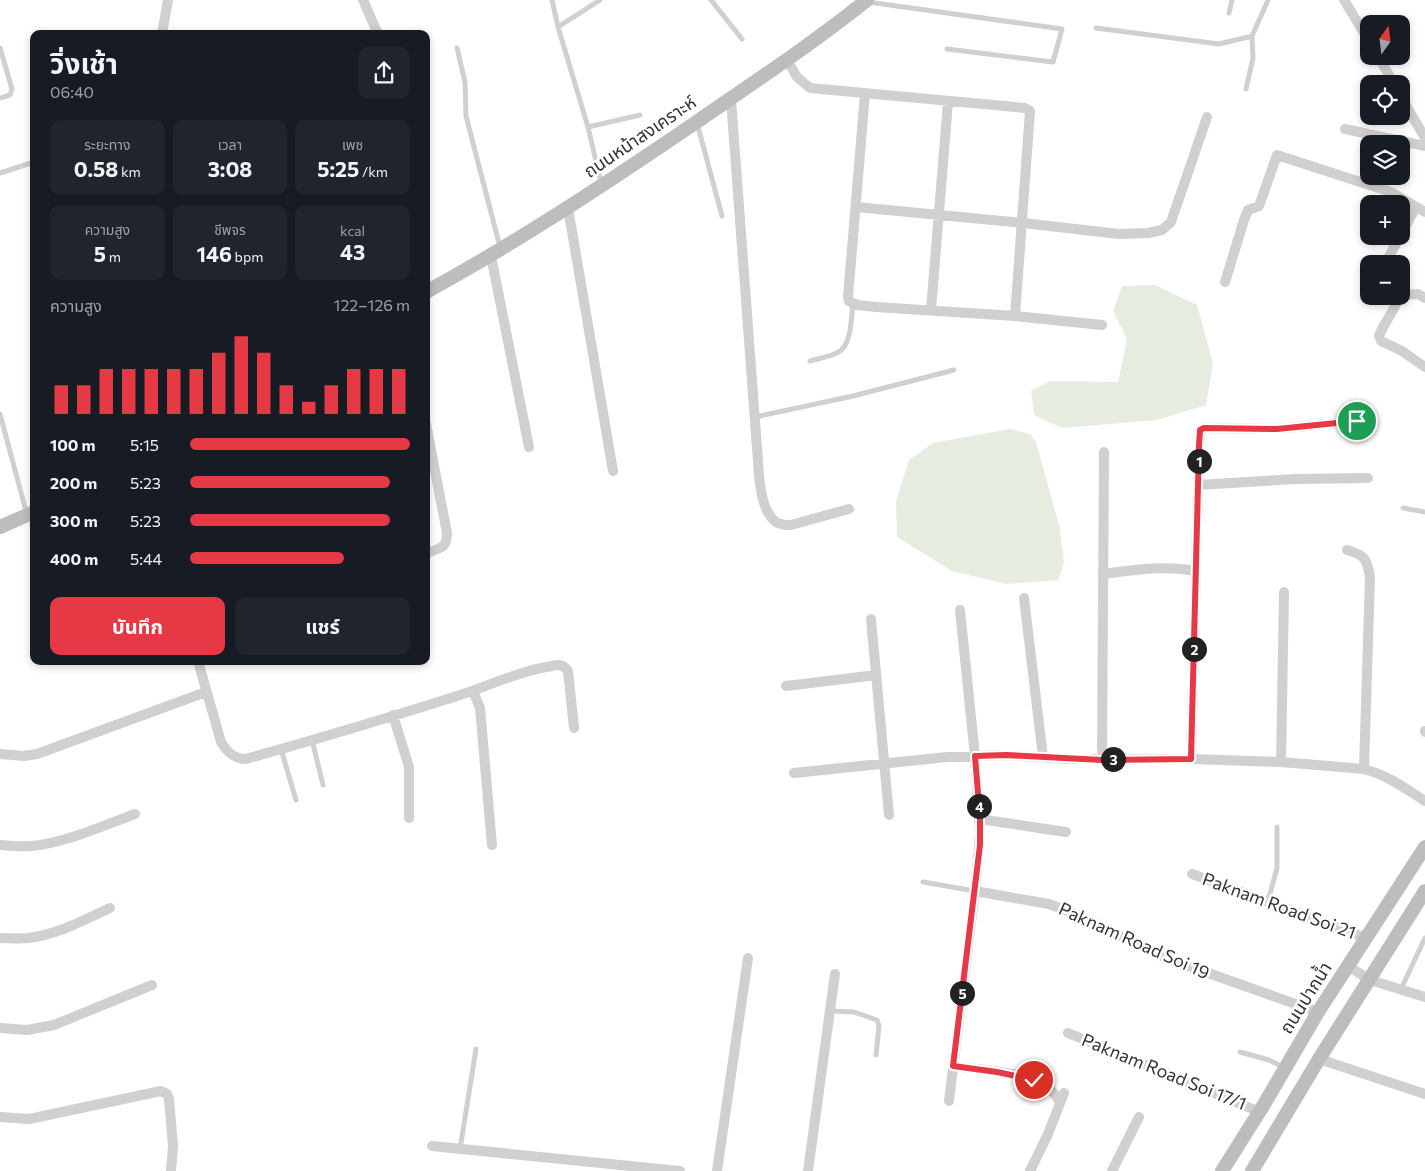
<!DOCTYPE html>
<html lang="th">
<meta charset="utf-8">
<style>
:root{--surface:#171b24;--page:#20242c;--text:#f1f3f6;--muted:#9ea1a6;--accent:#e63946}
body{margin:0;font-family:Commissioner,"Noto Sans Thai",sans-serif;background:var(--page);color:var(--text);height:100vh;display:flex;flex-direction:column;font-size:19px;white-space:nowrap}
*{box-sizing:border-box;margin:0}
p{font-size:16px;color:var(--muted)}
.icon{flex:none;width:28px;height:28px;fill:none;stroke:currentColor;stroke-width:2;stroke-linecap:round;stroke-linejoin:round}
.map{position:relative;flex:1;overflow:hidden}
.sheet{position:absolute;left:30px;top:30px;width:400px;height:635px;display:flex;flex-direction:column;background:var(--surface);border-radius:10px;box-shadow:0 2px 8px #0003}
.sheet>*{flex:none}
.needle{width:32px;rotate:14deg}
.fabs{position:absolute;left:1360px;top:15px;display:grid;gap:10px}
.fabs a{display:grid;place-items:center;width:50px;height:50px;border-radius:10px;background:var(--surface);box-shadow:0 2px 8px #0003;font-size:25px}
.pin{position:absolute;display:grid;place-items:center;width:42px;height:42px;color:#fff;margin:-21px;border:2px solid #fff;border-radius:50%;box-shadow:0 1px 5px #0007}
.km{position:absolute;width:25px;height:25px;margin:-12px;border-radius:50%;background:#222;color:#fff;font-size:14px;line-height:25px;text-align:center}
.round{display:grid;place-items:center;flex:none;width:52px;height:52px;border-radius:10px;background:var(--page)}
.summary{display:flex;align-items:center;justify-content:space-between;height:85px;padding:0 20px}
h1{font-size:28px;font-weight:700;line-height:38px}
.figures{display:grid;grid-template-columns:repeat(3,1fr);gap:8px;height:85px;padding:5px 20px}
.figures div{display:grid;align-content:center;border-radius:10px;background:var(--page);text-align:center}
.figures b{font-size:21px;font-weight:700}
.figures small{font-size:14px;font-weight:400}
.figures p{font-size:14px}
.chart{height:140px;padding:10px 20px}
.chart p{display:flex;justify-content:space-between}
.chart svg{width:100%;height:90px;margin-top:5px;stroke:var(--accent);stroke-width:6}
.button{display:flex;gap:10px;margin-top:auto;padding:10px 20px}
.button a{flex:1;height:58px;border-radius:10px;background:var(--accent);color:#fff;font-size:20px;font-weight:700;line-height:58px;text-align:center}
.button a+a{background:var(--page);color:var(--text)}
ul{padding:0 20px;list-style:none;font-size:16px}
li{display:grid;grid-template-columns:80px 60px 1fr;align-items:center;height:38px}
li i{height:12px;border-radius:6px;background:var(--accent)}
.map>svg:first-child{display:block}
.green{fill:#e6ecdf}
.lines{fill:none;stroke-linecap:round;stroke-linejoin:round}
.lane{stroke:#d0d0d0;stroke-width:5}
.street{stroke:#d0d0d0;stroke-width:10}
.secondary{stroke:#bdbdbd;stroke-width:14}
.route-casing{stroke:#fff;stroke-width:10}
.route{stroke:#e63946;stroke-width:6}
.labels{text-anchor:middle;stroke-width:5;stroke-linejoin:round;paint-order:stroke}
.street-label{font-size:18px;fill:#333;stroke:#fff}
</style>
<div class="map">
<svg width="1425" height="1171" viewBox="0 0 1425 1171">
<rect width="100%" height="100%" fill="#fff"/>
<!-- green -->
<path class="green" d="M1155 285 1197 305 1213 363 1206 405 1157 420 1062 428 1034 415 1031 391 1050 381 1118 382 1127 339 1113 311 1122 286Z
M1010 429 1030 434 1036 442 1059 525 1064 563 1058 580 1006 584 952 571 897 537 896 501 909 460 933 443Z"/>
<g class="lines">
<!-- lane -->
<path class="lane" d="M552 0 558 27 588 127 601 183
M711 0 742 39
M868 2 1062 29 1053 62 947 49
M1229 13 1232 0
M558 27 600 0
M1096 28 1219 44 1252 36 1268 0
M0 48 12 89 10 95 0 98
M457 48 465 82 466 116 500 247
M1246 89 1253 58 1252 36
M697 123 722 216
M588 127 640 115
M0 173 34 162
M810 361C819 358 832 357 840 351 852 342 851 318 853 303
M0 414 27 515
M755 417 853 396 954 370
M1403 508 1425 512
M312 740 323 785
M281 749 296 800
M923 882 975 891
M1268 901 1277 868V827
M1401 989 1425 938
M830 1011 854 1012 877 1020 879 1026 876 1055
M1240 1052 1269 1060 1285 1068
M460 1149 476 1049"/>
<!-- street -->
<path class="street" d="M363 0 378 34
M1344 0 1369 41
M162 34 168 0
M1378 56 1394 84
M787 60 797 77 810 88 1025 108 1030 111 1015 316
M865 94 848 297 849 301 857 305 876 307 1015 316 1102 325
M1401 97 1425 138
M731 99 757 448C759 468 758 509 776 522 781 525 785 525 791 525L849 509
M1345 129 1425 146
M856 207 1023 223 1119 234 1148 233 1162 230 1171 222 1207 117
M568 208 613 471
M1401 234 1416 207
M491 256 529 447
M1385 264 1400 236
M1225 282 1244 220 1248 210 1259 206 1277 155 1391 192 1425 212
M1401 295 1418 294 1425 298
M1399 296C1395 311 1384 322 1379 336L1381 341 1402 351 1425 367
M931 310 948 102
M426 424 447 533C447 549 440 548 426 553
M1198 485 1296 479 1368 478
M1347 550C1365 555 1367 559 1370 577L1364 769
M1103 574C1134 570 1165 565 1195 571
M1024 598 1043 757
M871 619 889 815
M198 661 221 742C227 752 234 759 246 759 317 739 388 718 457 696 489 686 519 671 552 666 558 664 564 665 568 671L574 728
M786 686 876 675
M473 691 480 708 492 845
M393 715 409 767V818
M1425 732V731
M0 754 24 756 37 754 206 692
M1191 759 1199 446 1201 430 1204 428 1277 429 1357 421
M1102 760 1104 452
M1281 762 1284 592
M794 773 947 757 1006 755 1070 759H1191L1281 762 1364 769C1387 775 1405 788 1425 801
M980 819 1066 832
M0 845C10 846 21 847 31 846 63 844 105 825 135 814
M1192 874 1366 938
M975 891 1049 904 1071 912 1166 958 1318 1012
M0 938C9 938 19 939 28 938 57 935 84 920 110 908
M1348 966 1370 980 1425 997
M0 1028 27 1030 54 1025 152 985
M1068 1033 1260 1112
M1319 1059 1425 1094
M953 1066C973 1069 1029 1073 1045 1084 1051 1089 1056 1096 1060 1102
M949 1101 975 891 980 833 975 756 960 610
M0 1117 29 1119 161 1091 167 1094 169 1099 173 1146 171 1171
M432 1146 680 1171
M717 1171 748 958
M808 1171 835 974
M1030 1171 1048 1134 1064 1093
M1112 1171 1139 1117"/>
<!-- secondary -->
<path class="secondary" d="M426 292C519 241 607 183 695 123 753 83 812 44 867 0
M0 527 34 512
M1222 1171 1263 1106 1318 1012 1425 847
M1252 1171 1319 1059 1425 891"/>
</g>
<g class="lines">
<!-- route casing -->
<g class="route-casing">
<path id="route" d="M1034 1080 997 1072 953 1066 980 845V818L975 756 1006 755 1102 760 1191 759 1199 446 1200 430 1204 428 1277 429 1357 421"/>
</g>
<!-- route -->
<use href="#route" class="route"/>
</g>
<g class="labels">
<!-- street labels -->
<g class="street-label">
<text transform="translate(640 137) rotate(-34)" y="6">ถนนหน้าสงเคราะห์</text>
<text transform="translate(1279 906) rotate(20)" y="6">Paknam Road Soi 21</text>
<text transform="translate(1134 941) rotate(24)" y="6">Paknam Road Soi 19</text>
<text transform="translate(1306 998) rotate(-58)" y="6">ถนนปากน้ำ</text>
<text transform="translate(1164 1072) rotate(22)" y="6">Paknam Road Soi 17/1</text>
</g>
</g>
</svg>
<div class="fabs">
<a><svg class="needle" viewBox="-14 -14 28 28"><path d="M0-13l5 13h-10z" fill="#e53935"/><path d="M0 13l5-13h-10z" fill="#9ea1a6"/></svg></a>
<a><svg class="icon" aria-label="locate" viewBox="0 0 24 24"><circle cx="12" cy="12" r="6"/><path d="M12 2v4M12 18v4M2 12h4M18 12h4"/></svg></a>
<a><svg class="icon" aria-label="layers" viewBox="0 0 24 24"><path d="M12 4l9 5-9 5-9-5zM3 14l9 5 9-5"/></svg></a>
<a>+</a>
<a>−</a>
</div>
<div class="pin" style="left:1357px;top:421px;background:#1e9e55"><svg class="icon" aria-label="arrive" viewBox="0 0 24 24"><path d="M6 21V4h12l-3 4 3 4H6"/></svg></div>
<div class="pin" style="left:1034px;top:1080px;background:#d93025"><svg class="icon" aria-label="check" viewBox="0 0 24 24"><path d="M5 12l5 5 9-10"/></svg></div>
<b class="km" style="left:1199px;top:461px">1</b>
<b class="km" style="left:1194px;top:649px">2</b>
<b class="km" style="left:1113px;top:759px">3</b>
<b class="km" style="left:979px;top:806px">4</b>
<b class="km" style="left:962px;top:993px">5</b>
<section class="sheet">
<div class="summary"><div><h1>วิ่งเช้า</h1><p>06:40</p></div><a class="round"><svg class="icon" aria-label="share" viewBox="0 0 24 24"><path d="M12 15V3M7 8l5-5 5 5M5 13v7h14v-7"/></svg></a></div>
<div class="figures">
<div><p>ระยะทาง</p><b>0.58<small> km</small></b></div>
<div><p>เวลา</p><b>3:08</b></div>
<div><p>เพซ</p><b>5:25<small> /km</small></b></div>
</div>
<div class="figures">
<div><p>ความสูง</p><b>5<small> m</small></b></div>
<div><p>ชีพจร</p><b>146<small> bpm</small></b></div>
<div><p>kcal</p><b>43</b></div>
</div>
<div class="chart"><p><span>ความสูง</span>122–126 m</p>
<svg viewBox="0 0 160 44" preserveAspectRatio="none"><path d="M5 44V30M15 44V30M25 44V22M35 44V22M45 44V22M55 44V22M65 44V22M75 44V14M85 44V6M95 44V14M105 44V30M115 44V38M125 44V30M135 44V22M145 44V22M155 44V22"/></svg>
</div>
<ul>
<li><b>100 m</b>5:15<i style="width:100%"></i></li>
<li><b>200 m</b>5:23<i style="width:91%"></i></li>
<li><b>300 m</b>5:23<i style="width:91%"></i></li>
<li><b>400 m</b>5:44<i style="width:70%"></i></li>
</ul>
<div class="button"><a>บันทึก</a><a>แชร์</a></div>
</section>
</div>
